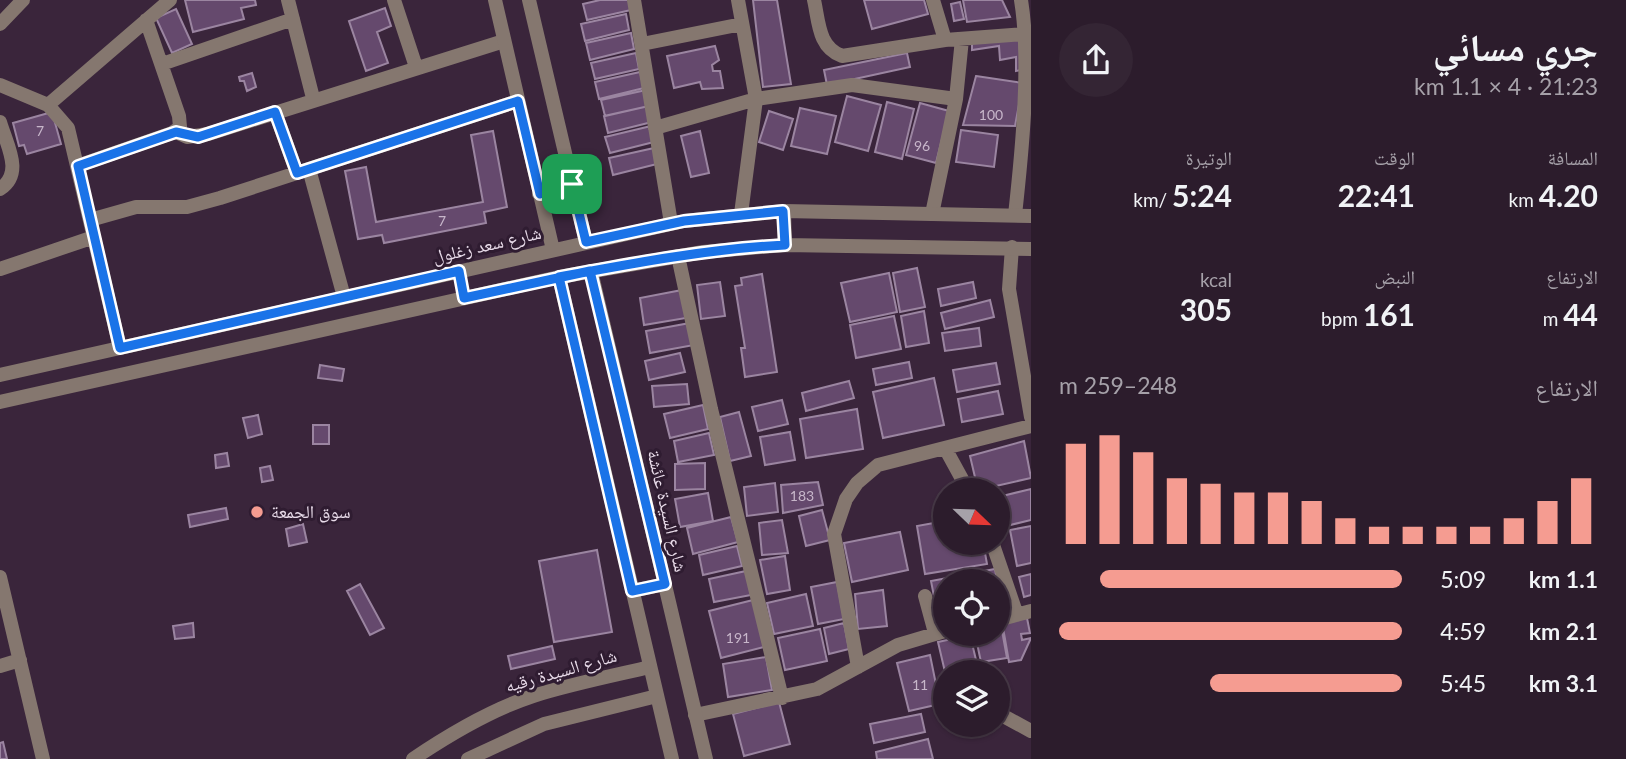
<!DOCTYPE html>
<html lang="ar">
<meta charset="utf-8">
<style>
:root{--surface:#2c1c2c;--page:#342534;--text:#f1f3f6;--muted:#a6a1a9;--line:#483a48;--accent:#f59c91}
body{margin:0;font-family:Lato,"Noto Naskh Arabic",sans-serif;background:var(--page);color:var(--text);direction:rtl;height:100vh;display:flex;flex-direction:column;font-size:26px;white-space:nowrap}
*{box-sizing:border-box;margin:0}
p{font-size:23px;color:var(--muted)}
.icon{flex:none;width:38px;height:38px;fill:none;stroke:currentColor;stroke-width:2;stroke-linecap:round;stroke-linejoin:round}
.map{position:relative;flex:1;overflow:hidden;direction:ltr}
.sheet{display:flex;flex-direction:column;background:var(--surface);width:595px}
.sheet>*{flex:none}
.needle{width:46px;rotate:113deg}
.buttons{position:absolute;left:933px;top:478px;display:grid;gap:14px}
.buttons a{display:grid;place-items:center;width:77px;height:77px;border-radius:50%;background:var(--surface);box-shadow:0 2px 5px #0004,0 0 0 2px var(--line);font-size:35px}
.pin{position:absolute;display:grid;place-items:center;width:60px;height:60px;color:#fff;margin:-30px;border-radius:14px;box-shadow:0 4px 10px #0006}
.round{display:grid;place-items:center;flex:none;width:74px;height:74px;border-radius:37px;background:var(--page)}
.headline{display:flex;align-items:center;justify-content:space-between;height:119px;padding:0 28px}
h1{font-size:38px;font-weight:700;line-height:52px}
.stats{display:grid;grid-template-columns:repeat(3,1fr);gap:10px;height:119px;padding:7px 28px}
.stats div{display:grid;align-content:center}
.stats b{font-size:30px;font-weight:700}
.stats small{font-size:19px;font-weight:400}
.stats p{font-size:19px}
.chart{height:196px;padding:14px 28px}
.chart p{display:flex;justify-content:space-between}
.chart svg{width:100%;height:126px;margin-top:7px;stroke:var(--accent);stroke-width:6}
ul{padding:0 28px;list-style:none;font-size:23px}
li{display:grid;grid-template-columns:112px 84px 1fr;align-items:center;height:52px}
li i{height:18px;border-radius:9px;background:var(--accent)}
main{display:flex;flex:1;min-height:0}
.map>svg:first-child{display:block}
.building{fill:#65496d;stroke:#9b85a1;stroke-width:2}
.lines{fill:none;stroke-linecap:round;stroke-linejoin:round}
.minor{stroke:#85776f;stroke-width:14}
.tertiary{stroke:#85776f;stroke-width:14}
.route-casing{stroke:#fff;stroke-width:14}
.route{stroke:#1a73e8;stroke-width:9}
.poi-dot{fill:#f59c91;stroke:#2f1c31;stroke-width:2.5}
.labels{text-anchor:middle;stroke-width:6;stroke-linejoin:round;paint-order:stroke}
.number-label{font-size:14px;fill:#c7b6ca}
.street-label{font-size:18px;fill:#e8dbe9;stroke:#2f1c31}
.poi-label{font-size:18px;fill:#e8dbe9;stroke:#2f1c31;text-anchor:start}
</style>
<main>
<section class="sheet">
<div class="headline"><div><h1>جري مسائي</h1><p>21:23 · 4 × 1.1 km</p></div><a class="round"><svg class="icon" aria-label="share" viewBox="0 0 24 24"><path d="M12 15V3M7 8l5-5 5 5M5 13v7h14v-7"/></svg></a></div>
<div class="stats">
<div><p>المسافة</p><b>4.20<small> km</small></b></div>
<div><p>الوقت</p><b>22:41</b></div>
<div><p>الوتيرة</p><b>5:24<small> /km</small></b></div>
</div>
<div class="stats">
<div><p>الارتفاع</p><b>44<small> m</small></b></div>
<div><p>النبض</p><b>161<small> bpm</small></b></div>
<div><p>kcal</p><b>305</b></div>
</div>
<div class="chart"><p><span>الارتفاع</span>248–259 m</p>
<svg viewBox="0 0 160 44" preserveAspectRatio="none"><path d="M5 44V9M15 44V6M25 44V12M35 44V21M45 44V23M55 44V26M65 44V26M75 44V29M85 44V35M95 44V38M105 44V38M115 44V38M125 44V38M135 44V35M145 44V29M155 44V21"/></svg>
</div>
<ul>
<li><b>1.1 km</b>5:09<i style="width:88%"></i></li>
<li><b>2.1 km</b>4:59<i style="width:100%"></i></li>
<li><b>3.1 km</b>5:45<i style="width:56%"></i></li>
</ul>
</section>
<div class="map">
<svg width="1031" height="759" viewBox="0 0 1031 759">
<rect width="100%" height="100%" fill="#3a253b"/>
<!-- building -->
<path class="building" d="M185 0H255L256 5 241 8 244 19 193 32Z
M600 0H629L631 10 587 20 583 4Z
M753 0H777L791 84 763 87Z
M864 0H924L928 14 872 29Z
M963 0H1002L1010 17 967 22Z
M960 2 964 19 954 21 951 4Z
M385 8 391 26 377 32 388 63 366 71 349 21Z
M176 9 192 44 172 53 156 18Z
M626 14 629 30 585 41 581 24Z
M631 33 634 49 590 60 586 43Z
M1019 38 1021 70 1016 71V57L1000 60 999 46 972 50V40Z
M715 46 719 60 712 65 713 71H720L723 88 702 89 700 82 674 88 667 56Z
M636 53 639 69 595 79 591 63Z
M907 53 910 67 827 85 824 70Z
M640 72 644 88 599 99 595 82Z
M252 73 256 87 247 91 244 81H240L239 77Z
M976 76 1023 83 1015 126 963 125Z
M646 90 649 106 605 116 601 100Z
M847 96 881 105 868 151 835 142Z
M887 102 914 109 902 159 875 152Z
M920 103 949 111 936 163 906 155Z
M649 106 652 122 608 133 604 116Z
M800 108 836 116 827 154 791 146Z
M769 111 793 119 783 150 759 142Z
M52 112 61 144 27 154 24 145 19 146 13 123Z
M651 126 654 142 610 153 605 137Z
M961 130 998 135 994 167 956 162Z
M493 131 507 207 484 212 486 223 384 243 382 235 358 239 345 171 366 167 376 222 483 202 471 135Z
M700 131 709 173 691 177 681 136Z
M654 148 657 164 613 175 609 158Z
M917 268 925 307 900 312 893 273Z
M889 273 897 312 850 322 841 283Z
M762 274 777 372 745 377 741 348H745L735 286 742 285 741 278Z
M720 282 725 316 701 319 697 285Z
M973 282 976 298 941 306 938 289Z
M682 290 686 318 644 325 640 298Z
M990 300 994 317 945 329 941 313Z
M924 311 929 343 906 347 901 316Z
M894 316 901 349 856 358 850 325Z
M690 323 694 345 650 353 646 331Z
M979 328 981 346 945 351 942 333Z
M680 353 685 372 649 380 645 361Z
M909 362 912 378 876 385 873 369Z
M996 363 1000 384 957 392 953 370Z
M320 365 344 369 342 381 318 378Z
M934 378 944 425 883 438 873 392Z
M849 381 854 398 806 411 802 393Z
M687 384 689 404 654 407 652 386Z
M998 391 1003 414 962 422 958 399Z
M782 400 788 424 758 431 752 407Z
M703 405 708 429 670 438 664 414Z
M857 409 863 449 806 458 800 419Z
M739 412 751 456 730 461 720 417Z
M258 415 262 434 248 438 243 418Z
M313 425H329V444H313Z
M790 432 795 460 765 465 760 437Z
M709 433 714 455 678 462 674 441Z
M1024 441 1031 478 978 490 970 456Z
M227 453 229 466 216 468 215 455Z
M705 463V489L675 490V464Z
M270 466 273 480 262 482 260 468Z
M818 482 823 505 783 513 781 485Z
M775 483 778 512 747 516 744 487Z
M1031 489V520L998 528V497Z
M708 493 713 521 680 527 675 499Z
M226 508 228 519 190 527 188 515Z
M822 510 830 540 806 546 799 516Z
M731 517 738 542 693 554 687 528Z
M782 520 788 553 762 555 759 523Z
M945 521V542H983L987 564 925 574 917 526Z
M303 524 307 542 289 546 286 529Z
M1031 526V563L1017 566 1010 530Z
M900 532 908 570 852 582 844 543Z
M737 546 742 566 703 575 699 555Z
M597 550 612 632 554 642 539 561Z
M785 556 790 590 767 594 760 560Z
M995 569 997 581H945V616L938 617 931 581Z
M746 571 751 595 714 602 709 579Z
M1031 574V595L1024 597 1019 577Z
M837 582 844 619 818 624 811 587Z
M360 584 384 628 370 635 347 591Z
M883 590 887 626 858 629 855 594Z
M806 594 813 626 774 634 767 603Z
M753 600 764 647 721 658 709 611Z
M1027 618 1030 633 1021 634 1022 640 1031 638 1021 660 1009 662 1002 622Z
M193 623 194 637 175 639 173 626Z
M844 623 849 649 829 654 824 628Z
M1001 625 1007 658 981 662 975 634H998V626Z
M820 629 827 661 785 670 778 638Z
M970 635 977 664 945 672 938 642Z
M552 646 555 659 511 669 508 656Z
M930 655 940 704 909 711 897 663Z
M766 657 772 690 728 697 723 664Z
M779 702 790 744 744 756 733 714Z
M921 714 925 732 874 743 870 724Z
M928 739 933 759H877L876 752Z
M3 742 7 759H0V743Z"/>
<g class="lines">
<!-- minor -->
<path class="minor" d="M288 0 313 98
M394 0 416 67
M634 0 671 223
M738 0 756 99 741 214
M814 0C819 22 818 47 842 56L945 40 1025 34
M933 0 945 40
M0 24 23 0
M642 44 742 24
M162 64 293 19
M0 85 48 105 68 128 120 348
M48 105 170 0
M275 112 297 173
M0 122C7 146 24 173 0 189
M655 128 756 99 852 85 956 99
M176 132 187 137 208 134 504 41
M77 166 172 133 180 127 179 116 146 20
M309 169 344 297
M932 214 956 99 962 39
M1015 215C1022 152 1031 61 1021 0
M90 220 136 207H187L220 198 518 101
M1012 247 1009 289 1031 417
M678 256 711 409 782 698
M0 269 94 237
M945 448 968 490
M992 542 1017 615
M0 577 43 759
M925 596 935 633
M998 620 1031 611
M0 666 20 660
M858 667 834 534 846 499 857 483 878 465 1031 426
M998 713 1031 731
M695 715 817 689 898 645 945 631"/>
<!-- tertiary -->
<path class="tertiary" d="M495 0 553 250
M529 0 586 242
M539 194 572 184
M784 211 785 245
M591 271 706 759
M559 277 672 759
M0 375 684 221 784 211 1031 216
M0 402 559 277 703 252 785 245 1031 249
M632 591 665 584
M413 759C450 734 490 710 533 696 571 684 611 676 650 667
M468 759 544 724 657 696"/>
</g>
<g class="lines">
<!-- route casing -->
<g class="route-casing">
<path id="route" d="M572 184 540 194 518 101 297 173 275 112 198 137 176 132 78 166 120 348 459 271 464 298 590 271 665 584 632 591 559 277C634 263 708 249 785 245L783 211 684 221 586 242 572 184"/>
</g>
<!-- route -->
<use href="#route" class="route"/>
</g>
<!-- markers -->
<circle class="poi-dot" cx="257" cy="512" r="7"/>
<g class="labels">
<!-- number labels -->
<g class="number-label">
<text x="991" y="120">100</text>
<text x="40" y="136">7</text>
<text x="922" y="151">96</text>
<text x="442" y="226">7</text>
<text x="802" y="501">183</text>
<text x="738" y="643">191</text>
<text x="920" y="690">11</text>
</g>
<!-- street labels -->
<g class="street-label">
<text transform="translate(487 245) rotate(-13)" y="6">شارع سعد زغلول</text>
<text transform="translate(667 511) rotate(77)" y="6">شارع السيدة عائشة</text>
<text transform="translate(561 671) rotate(-16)" y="6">شارع السيدة رقيه</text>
</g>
<!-- poi labels -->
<g class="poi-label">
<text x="271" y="518">سوق الجمعة</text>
</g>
</g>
</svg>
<div class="buttons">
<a><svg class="needle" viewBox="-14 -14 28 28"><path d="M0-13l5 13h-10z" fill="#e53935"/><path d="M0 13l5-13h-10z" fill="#a6a1a9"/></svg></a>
<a><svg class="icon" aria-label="locate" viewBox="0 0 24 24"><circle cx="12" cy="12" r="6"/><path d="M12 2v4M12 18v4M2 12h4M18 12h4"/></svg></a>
<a><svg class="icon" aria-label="layers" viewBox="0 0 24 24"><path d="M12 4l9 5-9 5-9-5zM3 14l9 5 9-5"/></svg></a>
</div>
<div class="pin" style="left:572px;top:184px;background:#1e9e55"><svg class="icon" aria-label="arrive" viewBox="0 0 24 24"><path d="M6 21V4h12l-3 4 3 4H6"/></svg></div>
</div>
</main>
